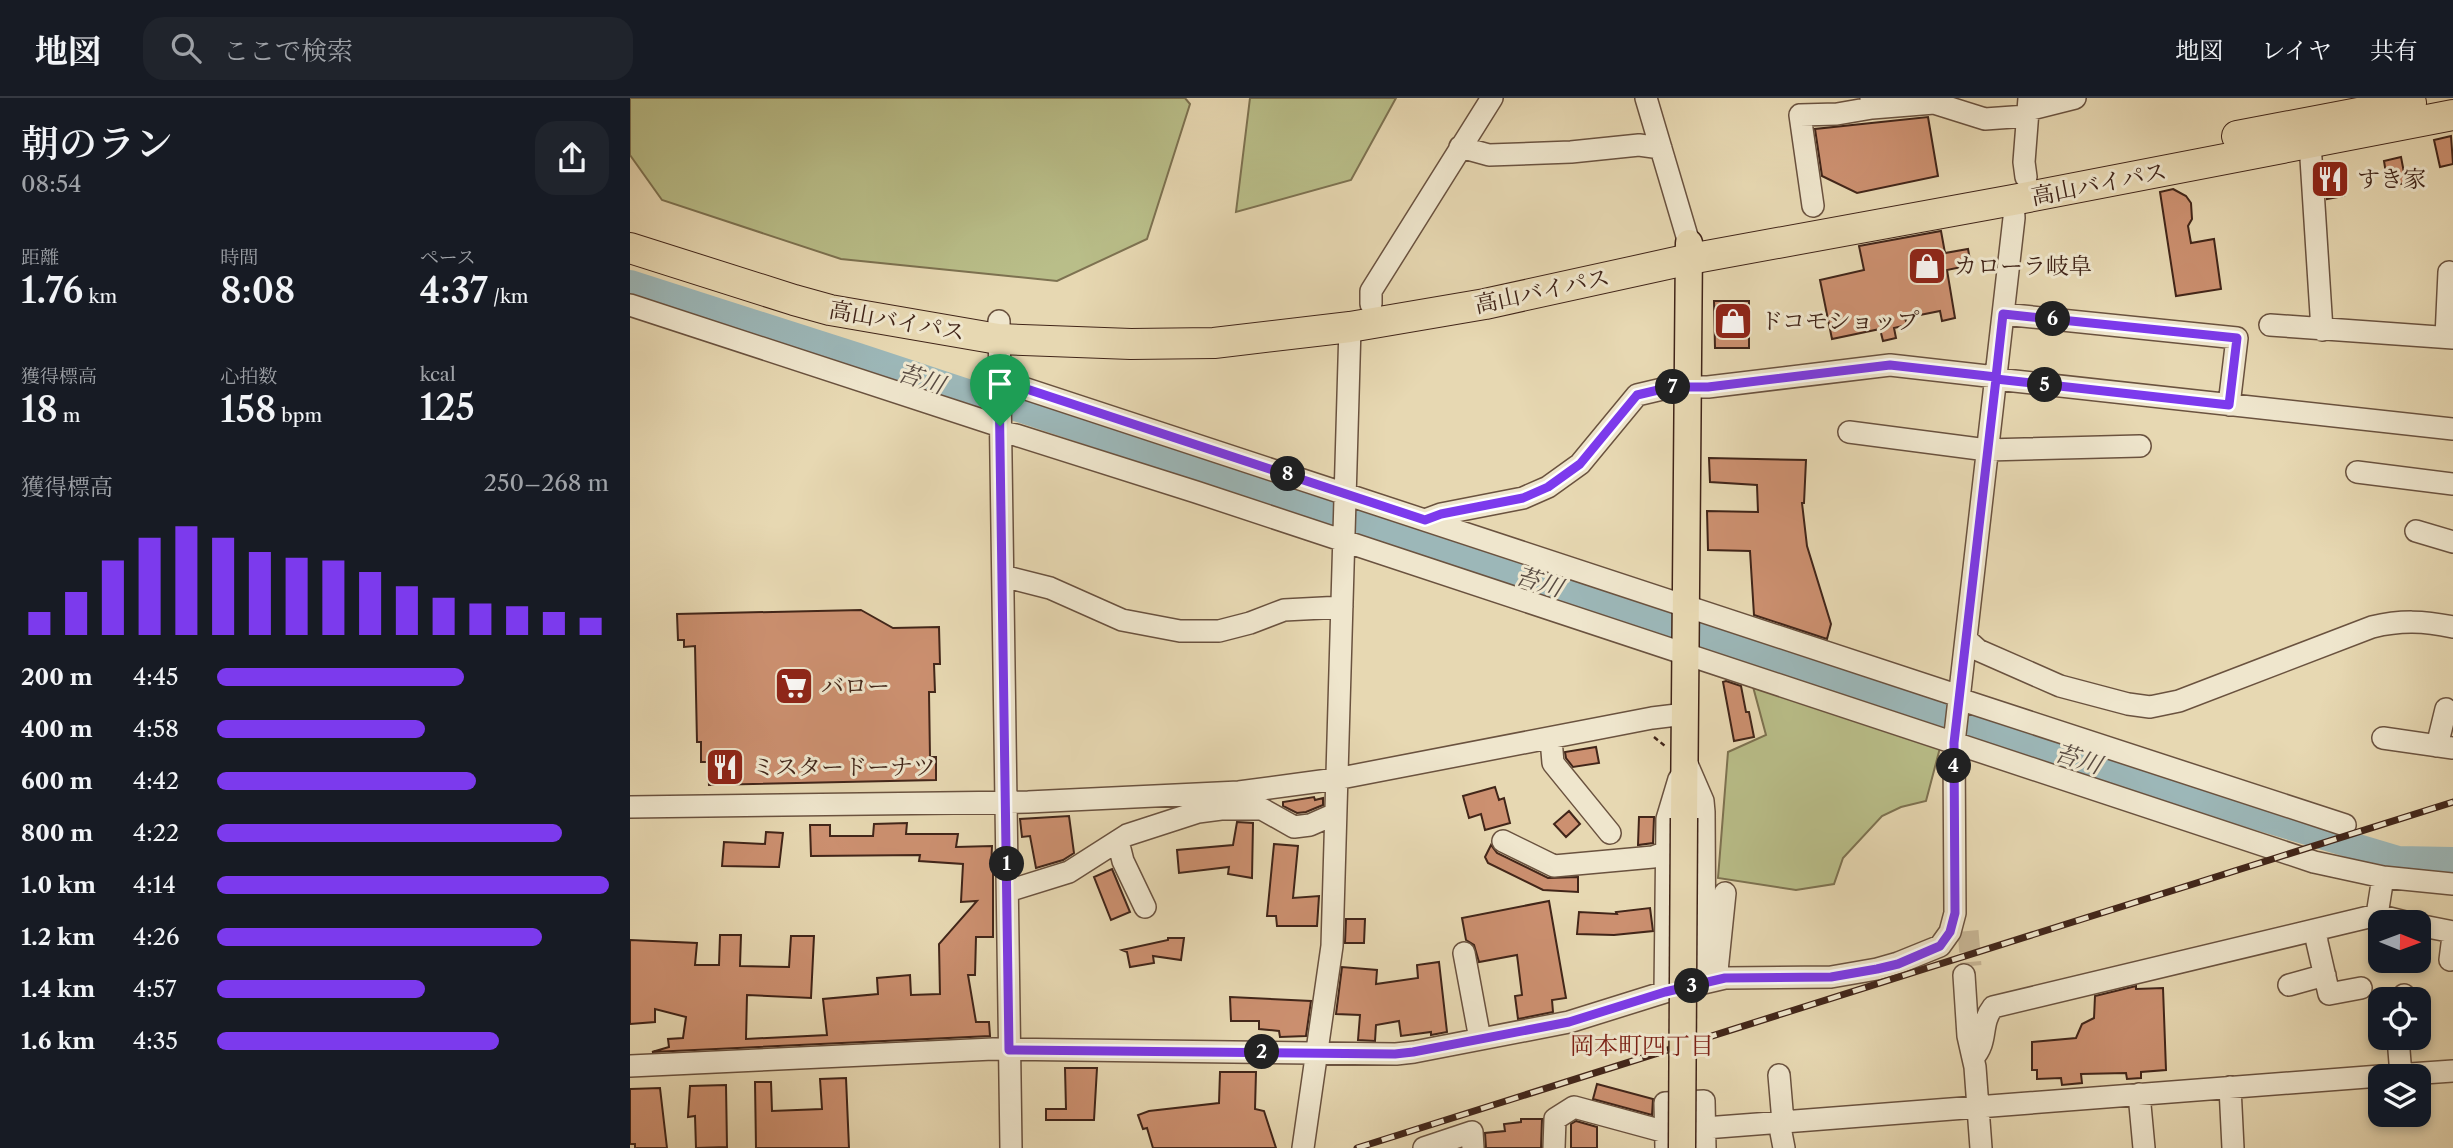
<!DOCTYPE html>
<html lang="ja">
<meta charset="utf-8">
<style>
:root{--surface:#171b24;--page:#20242c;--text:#f1f3f6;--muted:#9ea1a6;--line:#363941;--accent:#7c3aed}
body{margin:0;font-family:"Libre Caslon Text","Noto Serif JP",serif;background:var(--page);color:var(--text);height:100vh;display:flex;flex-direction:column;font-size:26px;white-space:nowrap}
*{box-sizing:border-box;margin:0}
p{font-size:23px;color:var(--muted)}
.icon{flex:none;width:38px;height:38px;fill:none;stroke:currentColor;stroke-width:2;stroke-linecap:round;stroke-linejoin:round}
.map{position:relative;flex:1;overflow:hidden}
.drawer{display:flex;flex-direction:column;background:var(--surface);width:630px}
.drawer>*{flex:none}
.needle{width:46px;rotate:91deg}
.controls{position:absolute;left:1738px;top:812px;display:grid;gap:14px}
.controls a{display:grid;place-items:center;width:63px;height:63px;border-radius:14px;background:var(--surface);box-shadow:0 4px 10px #0003;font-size:35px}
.pin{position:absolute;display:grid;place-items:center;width:60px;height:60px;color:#fff;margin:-72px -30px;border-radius:50% 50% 50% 0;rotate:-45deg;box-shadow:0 0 7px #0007}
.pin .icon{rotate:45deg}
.km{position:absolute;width:35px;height:35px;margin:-18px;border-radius:50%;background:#222;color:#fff;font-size:19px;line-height:35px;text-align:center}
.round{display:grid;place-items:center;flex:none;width:74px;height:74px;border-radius:21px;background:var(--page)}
.headline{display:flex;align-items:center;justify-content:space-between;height:119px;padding:0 21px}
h1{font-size:38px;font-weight:600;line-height:52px}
.figures{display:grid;grid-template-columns:repeat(3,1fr);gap:10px;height:119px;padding:7px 21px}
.figures div{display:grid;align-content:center}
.figures b{font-size:35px;font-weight:600}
.figures small{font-size:19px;font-weight:400}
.figures p{font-size:19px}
.chart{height:196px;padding:14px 21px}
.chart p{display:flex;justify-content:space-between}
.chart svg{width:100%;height:126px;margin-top:7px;stroke:var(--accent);stroke-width:6}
ul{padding:0 21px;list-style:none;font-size:23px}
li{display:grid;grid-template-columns:112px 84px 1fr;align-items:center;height:52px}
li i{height:18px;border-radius:9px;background:var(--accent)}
header{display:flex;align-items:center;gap:42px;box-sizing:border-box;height:98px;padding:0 35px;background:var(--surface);border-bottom:2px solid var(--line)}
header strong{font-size:33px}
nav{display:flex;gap:38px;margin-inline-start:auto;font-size:24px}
.search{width:490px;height:63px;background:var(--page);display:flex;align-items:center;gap:18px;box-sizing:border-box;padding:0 24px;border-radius:21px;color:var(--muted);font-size:26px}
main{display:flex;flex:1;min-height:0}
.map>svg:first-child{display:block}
.green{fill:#b9be89;stroke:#7d7251;stroke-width:2}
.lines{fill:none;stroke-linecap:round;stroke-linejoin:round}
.river{stroke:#9cb7b8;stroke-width:26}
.building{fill:#cc9070;stroke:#412519;stroke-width:2}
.minor-tunnel{stroke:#c6b493;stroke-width:21;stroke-dasharray:21 10;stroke-linecap:butt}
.minor-casing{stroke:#6a523f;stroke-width:24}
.major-casing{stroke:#412519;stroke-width:29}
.highway-casing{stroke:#412519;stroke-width:32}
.path{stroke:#412519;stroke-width:2.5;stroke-dasharray:5 3.5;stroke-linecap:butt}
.minor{stroke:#efe6cd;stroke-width:21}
.major{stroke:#e7d8b2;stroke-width:26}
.highway{stroke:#e7d8b2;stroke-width:30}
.rail-casing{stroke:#412519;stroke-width:7}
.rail{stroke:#efe6cd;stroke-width:4.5;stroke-dasharray:13;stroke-linecap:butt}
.major-bridge-casing{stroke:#412519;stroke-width:29;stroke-linecap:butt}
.major-bridge{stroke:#e7d8b2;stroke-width:26}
.route-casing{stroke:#fff;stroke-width:14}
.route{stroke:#7c3aed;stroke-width:9}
.labels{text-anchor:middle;stroke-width:6;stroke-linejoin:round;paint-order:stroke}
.poi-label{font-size:23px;fill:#412519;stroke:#efe6cd;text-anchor:start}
.street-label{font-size:23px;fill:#412519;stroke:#efe6cd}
.water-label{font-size:24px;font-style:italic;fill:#584a41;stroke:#efe6cd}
.neighbourhood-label{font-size:24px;fill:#7a1f14;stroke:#efe6cd}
</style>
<header>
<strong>地図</strong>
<div class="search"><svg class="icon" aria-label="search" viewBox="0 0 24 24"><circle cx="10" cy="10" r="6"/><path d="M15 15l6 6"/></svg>ここで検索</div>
<nav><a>地図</a><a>レイヤ</a><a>共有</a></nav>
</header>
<main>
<section class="drawer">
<div class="headline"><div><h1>朝のラン</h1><p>08:54</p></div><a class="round"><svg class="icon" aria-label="share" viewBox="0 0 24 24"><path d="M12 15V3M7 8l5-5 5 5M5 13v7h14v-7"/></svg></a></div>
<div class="figures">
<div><p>距離</p><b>1.76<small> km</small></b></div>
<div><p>時間</p><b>8:08</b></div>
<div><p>ペース</p><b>4:37<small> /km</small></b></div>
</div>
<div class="figures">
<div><p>獲得標高</p><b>18<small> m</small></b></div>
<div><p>心拍数</p><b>158<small> bpm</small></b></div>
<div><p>kcal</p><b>125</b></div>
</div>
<div class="chart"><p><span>獲得標高</span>250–268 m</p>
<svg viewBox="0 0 160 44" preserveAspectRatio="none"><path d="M5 44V36M15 44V29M25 44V18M35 44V10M45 44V6M55 44V10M65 44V15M75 44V17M85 44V18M95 44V22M105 44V27M115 44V31M125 44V33M135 44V34M145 44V36M155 44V38"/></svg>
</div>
<ul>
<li><b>200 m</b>4:45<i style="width:63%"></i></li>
<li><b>400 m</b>4:58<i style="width:53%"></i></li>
<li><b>600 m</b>4:42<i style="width:66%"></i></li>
<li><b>800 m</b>4:22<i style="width:88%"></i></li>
<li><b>1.0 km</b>4:14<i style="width:100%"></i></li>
<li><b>1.2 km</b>4:26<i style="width:83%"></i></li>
<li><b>1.4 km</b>4:57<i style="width:53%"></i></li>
<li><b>1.6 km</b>4:35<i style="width:72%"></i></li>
</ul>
</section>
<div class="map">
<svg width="1823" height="1050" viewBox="0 0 1823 1050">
<rect width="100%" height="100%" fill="#e7d8b2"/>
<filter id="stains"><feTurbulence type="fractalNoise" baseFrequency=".00286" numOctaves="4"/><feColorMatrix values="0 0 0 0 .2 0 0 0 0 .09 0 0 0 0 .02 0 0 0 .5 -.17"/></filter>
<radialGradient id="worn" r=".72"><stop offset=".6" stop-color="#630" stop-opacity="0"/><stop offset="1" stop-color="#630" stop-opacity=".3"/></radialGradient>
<!-- green -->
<path class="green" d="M0 0H555L560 6 517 141 427 183 211 161 32 102 0 57Z
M620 0H766L721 82 606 114Z
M1122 585 1311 646 1296 703 1271 709 1252 718 1213 760 1204 786 1166 792 1088 780 1098 654 1136 637Z"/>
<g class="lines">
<!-- river -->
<path class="river" d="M0 185 228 258 1607 713 1768 761 1823 762"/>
</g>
<!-- building -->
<path class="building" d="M1298 19 1308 78 1227 95 1192 78 1185 31Z
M1821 38 1823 66 1810 69 1804 42Z
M1771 59 1776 85 1758 88 1754 63Z
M1707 66 1714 98 1697 101 1695 69Z
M1543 91 1556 98 1561 105 1562 121 1558 128 1561 145 1584 141 1591 191 1546 198 1530 94Z
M1311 133 1315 155 1338 151 1341 167 1317 172 1325 220 1312 223 1310 213 1275 220 1277 227 1264 230 1266 240 1253 243 1250 231 1202 241 1190 182 1234 172 1229 148Z
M1084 203H1119V250H1085Z
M1079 360 1176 362 1174 405H1172L1177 448 1201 526 1197 541 1124 517 1120 453 1078 452 1077 413 1128 414 1127 387 1080 384Z
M231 512 263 530 309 529 310 566H304L305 594H299L300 659H306V682L79 687 78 664H71V644H67L65 548 54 549V542H48L47 516Z
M1096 583 1111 588 1116 614H1119L1124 639 1104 643 1093 584Z
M966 649 969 665 943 669 936 660 935 654Z
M865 689 869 702 874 700 880 725 855 732 851 716 839 720 833 698Z
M684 699 685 702 693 700V707L676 714 667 715 653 708V704Z
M939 713 950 726 936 739 924 726Z
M439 718 444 755 433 762 406 770 400 738 392 739 390 721Z
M1009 719H1024L1023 745 1008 747Z
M607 724 623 725 622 780 598 776 599 769 549 775 547 752 603 747Z
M277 725 276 736H328L326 749 362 748 361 771H363V839H346L345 877H338L346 924H359L360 938 22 954 39 949 38 941 53 940 56 919 25 911V924L0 926V842L67 845 65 867H89L90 837H111L110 868 159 869 161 838H184L181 900 117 897 116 941 197 937 193 901 248 896 247 880 280 877 281 897 310 896 309 846 347 803 331 804 333 766 289 763 290 757 181 758 180 727H200V738H243L244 726Z
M136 734 153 735 149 769 92 768 94 744 135 746Z
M644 746 668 748 663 800 689 798 687 828H647L646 818H637Z
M861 747 867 755 918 780 948 779V794L913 792 858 765 855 759Z
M482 771 500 814 481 822 464 779Z
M919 803 936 900 922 902 923 914 888 921 885 898 892 897 887 857 849 864 844 847 836 842 832 820Z
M1020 810 1023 833 984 837 947 836 949 814 987 816 986 814Z
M716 821H735L734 845H715Z
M538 840H554L551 862 523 858 524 865 500 869 497 854 492 852 538 842Z
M809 864 817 934 801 937V934L771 938 769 923 746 927 745 943 728 942 730 917 706 916 712 869 747 872 746 886 788 880 787 867Z
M1506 888V891L1533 890 1536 972 1511 974V980L1497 981 1496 975 1451 976 1452 985 1432 987 1431 980 1407 981V972H1402V944L1446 940 1452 926 1464 920 1465 898Z
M600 899 681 903 676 938 650 939 649 933 629 931V923H601Z
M435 970H467L464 1022H416V1011H436Z
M590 974H626L625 1011 634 1013 646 1050H523L517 1030 513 1031 508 1017 519 1013 589 1005Z
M216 980 219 1050H126L125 984H141L142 1013 192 1011 190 981Z
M967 986 1023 1001 1022 1017 963 1001Z
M96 987 97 1049 66 1050 65 1018 58 1019 60 988Z
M30 990 37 1050H5V1046H0V991Z
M891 1021H912L911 1050H856L855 1035 875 1033 874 1026 891 1024Z
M946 1023 967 1029V1050H941V1026Z"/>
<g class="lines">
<!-- minor-tunnel -->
<path class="minor-tunnel" d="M1338 833 1341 868"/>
<!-- minor casing -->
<g class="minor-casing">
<path id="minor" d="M1016 0 1059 145
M1242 10 1304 5 1355 21 1397 18
M1398 12 1445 0
M1680 45 1692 232
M830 49 859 57 941 54 1009 47 1031 50
M1396 79 1394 64 1399 0
M1183 108 1170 17 1207 16 1242 10 1241 0
M741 206V193L862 0
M0 207 370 328
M1373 216 1607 240 1599 307
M369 223 381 1050
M1640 227 1823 240
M1816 239 1819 174
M1366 281 1823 331
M369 282 1329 598
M371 334 386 337 566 394 1684 764 1753 779 1823 786
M1219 334 1357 352 1510 348
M1727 374 1823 386
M795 422 811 416 893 400 918 389 950 366 1007 297 1041 289H1078L1260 267 1366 279
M1786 433 1823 444
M373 478 420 490 492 522 550 533H589L620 525 654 512 712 509
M1337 542 1348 552 1430 588 1498 606 1520 609 1549 603 1742 529C1771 522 1794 523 1823 529
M1329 601 1715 727
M1753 640 1823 650
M921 641 923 665 980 735
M1807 648 1816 611
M1057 666 1073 703 1074 714 1075 884
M0 709 398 704 609 694 706 681 1022 620 1055 616
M488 743 493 763 515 809
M873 743 924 768 1023 759 1036 754
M378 793 439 774 497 737 568 714 591 711H632L664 729 680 727 705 716
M1747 817 1775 824
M1788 827 1823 834
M1686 832 1687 844 1699 896 1731 890
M834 855 850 941
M1820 862 1823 838
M1087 873 1095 795
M1334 877 1338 938 1345 969 1351 1050
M1659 887 1695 877
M1035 894 1037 721 1049 681
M1772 901 1774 897
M1768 940 1771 977
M1343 960C1359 942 1349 927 1363 909L1747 817 1753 779
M0 968 363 951 766 956 784 954 939 924 1035 894 1095 880 1201 879 1247 871 1268 865 1310 848 1320 834 1325 815 1324 645 1384 120 1383 102
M1149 977 1153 1024
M1751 978 1823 973
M1600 989 1603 1050
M1509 996 1514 1050
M1149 1024 1154 1050
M1075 1030 1750 978
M673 1050 702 848 720 229
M794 1050 842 1034 843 1050
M924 1050 925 1021 944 1009 1036 1034
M1036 1050 1035 1005 1074 1003 1075 1050"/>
</g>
<!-- major casing -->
<g class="major-casing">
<path id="major" d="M1054 720 1059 145"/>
</g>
<!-- highway casing -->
<g class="highway-casing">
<path id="highway" d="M1607 38 1781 5
M0 150 164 202 200 212 368 241 501 246 584 245 720 229 855 206 1060 161 1383 102 1823 17"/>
</g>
<!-- path -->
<path class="path" d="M1024 639 1035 648"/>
<!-- minor -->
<use href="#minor" class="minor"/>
<!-- major -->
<use href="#major" class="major"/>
<!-- highway -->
<use href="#highway" class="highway"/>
<!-- rail casing -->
<g class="rail-casing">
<path id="rail" d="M727 1050 1823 704"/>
</g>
<!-- rail -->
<use href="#rail" class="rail"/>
<!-- major-bridge casing -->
<g class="major-bridge-casing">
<path id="major-bridge" d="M1052 1050 1054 720"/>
</g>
<!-- major-bridge -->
<use href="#major-bridge" class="major-bridge"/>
</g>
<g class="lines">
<!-- route casing -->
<g class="route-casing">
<path id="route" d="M1373 216 1607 240 1599 307 1366 281 1324 645 1325 815 1320 834 1310 848 1268 866 1247 871 1201 879 1095 880 1035 894 939 924 783 954 765 956 379 952 369 282 795 422 811 416 893 400 918 389 950 366 1007 297 1041 289H1078L1260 267 1366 279Z"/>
</g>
<!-- route -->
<use href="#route" class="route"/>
</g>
<!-- icons -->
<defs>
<g id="restaurant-square" transform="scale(2.0125)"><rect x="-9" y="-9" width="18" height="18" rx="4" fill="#8f2418" stroke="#efe6cd"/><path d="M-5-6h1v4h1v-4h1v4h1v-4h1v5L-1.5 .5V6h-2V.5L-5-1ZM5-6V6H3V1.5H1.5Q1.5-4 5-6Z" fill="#fff"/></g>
<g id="shop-square" transform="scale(2.0125)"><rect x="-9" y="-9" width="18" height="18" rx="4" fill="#8f2418" stroke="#efe6cd"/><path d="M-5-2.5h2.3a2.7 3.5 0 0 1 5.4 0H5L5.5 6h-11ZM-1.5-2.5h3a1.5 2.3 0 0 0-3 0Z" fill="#fff"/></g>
<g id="supermarket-square" transform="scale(2.0125)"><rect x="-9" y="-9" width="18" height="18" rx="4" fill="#8f2418" stroke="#efe6cd"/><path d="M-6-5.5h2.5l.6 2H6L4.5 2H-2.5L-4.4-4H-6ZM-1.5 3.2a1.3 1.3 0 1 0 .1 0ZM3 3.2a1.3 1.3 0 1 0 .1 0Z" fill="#fff"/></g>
</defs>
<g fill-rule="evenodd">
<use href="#restaurant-square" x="1700" y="81"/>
<use href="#shop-square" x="1297" y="168"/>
<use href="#shop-square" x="1103" y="223"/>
<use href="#supermarket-square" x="164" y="588"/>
<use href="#restaurant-square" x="95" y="669"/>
</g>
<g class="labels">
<!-- poi labels -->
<g class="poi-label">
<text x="1727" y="89">すき家</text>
<text x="1324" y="176">カローラ岐阜</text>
<text x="1130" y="231">ドコモショップ</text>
<text x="191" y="596">バロー</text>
<text x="122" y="677">ミスタードーナツ</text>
</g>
<!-- street labels -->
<g class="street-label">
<text transform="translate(1469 86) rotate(-11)" y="8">高山バイパス</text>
<text transform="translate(912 193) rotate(-12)" y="8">高山バイパス</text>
<text transform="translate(267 223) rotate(10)" y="8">高山バイパス</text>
</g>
<!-- water labels -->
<g class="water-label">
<text transform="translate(291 281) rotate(18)" y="8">苔川</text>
<text transform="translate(909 484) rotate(18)" y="8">苔川</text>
<text transform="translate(1448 661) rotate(18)" y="8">苔川</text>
</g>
<!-- neighbourhood labels -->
<g class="neighbourhood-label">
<text x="1012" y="956">岡本町四丁目</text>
</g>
</g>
<rect width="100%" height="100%" filter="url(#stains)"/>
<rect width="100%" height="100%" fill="url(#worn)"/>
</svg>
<div class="controls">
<a><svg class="needle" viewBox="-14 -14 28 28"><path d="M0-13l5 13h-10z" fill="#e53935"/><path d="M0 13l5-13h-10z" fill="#9ea1a6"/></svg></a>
<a><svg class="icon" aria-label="locate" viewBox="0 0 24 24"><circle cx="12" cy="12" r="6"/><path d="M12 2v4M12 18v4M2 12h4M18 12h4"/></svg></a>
<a><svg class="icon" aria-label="layers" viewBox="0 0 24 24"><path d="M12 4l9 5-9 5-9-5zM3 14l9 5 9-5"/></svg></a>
</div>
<div class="pin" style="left:370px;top:328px;background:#1e9e55"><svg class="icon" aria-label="arrive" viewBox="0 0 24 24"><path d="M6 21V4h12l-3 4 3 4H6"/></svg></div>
<b class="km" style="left:377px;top:766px">1</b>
<b class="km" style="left:632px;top:954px">2</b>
<b class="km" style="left:1062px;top:888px">3</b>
<b class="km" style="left:1324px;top:668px">4</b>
<b class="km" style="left:1415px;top:287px">5</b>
<b class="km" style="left:1423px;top:221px">6</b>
<b class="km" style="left:1043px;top:289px">7</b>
<b class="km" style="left:658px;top:376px">8</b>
</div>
</main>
